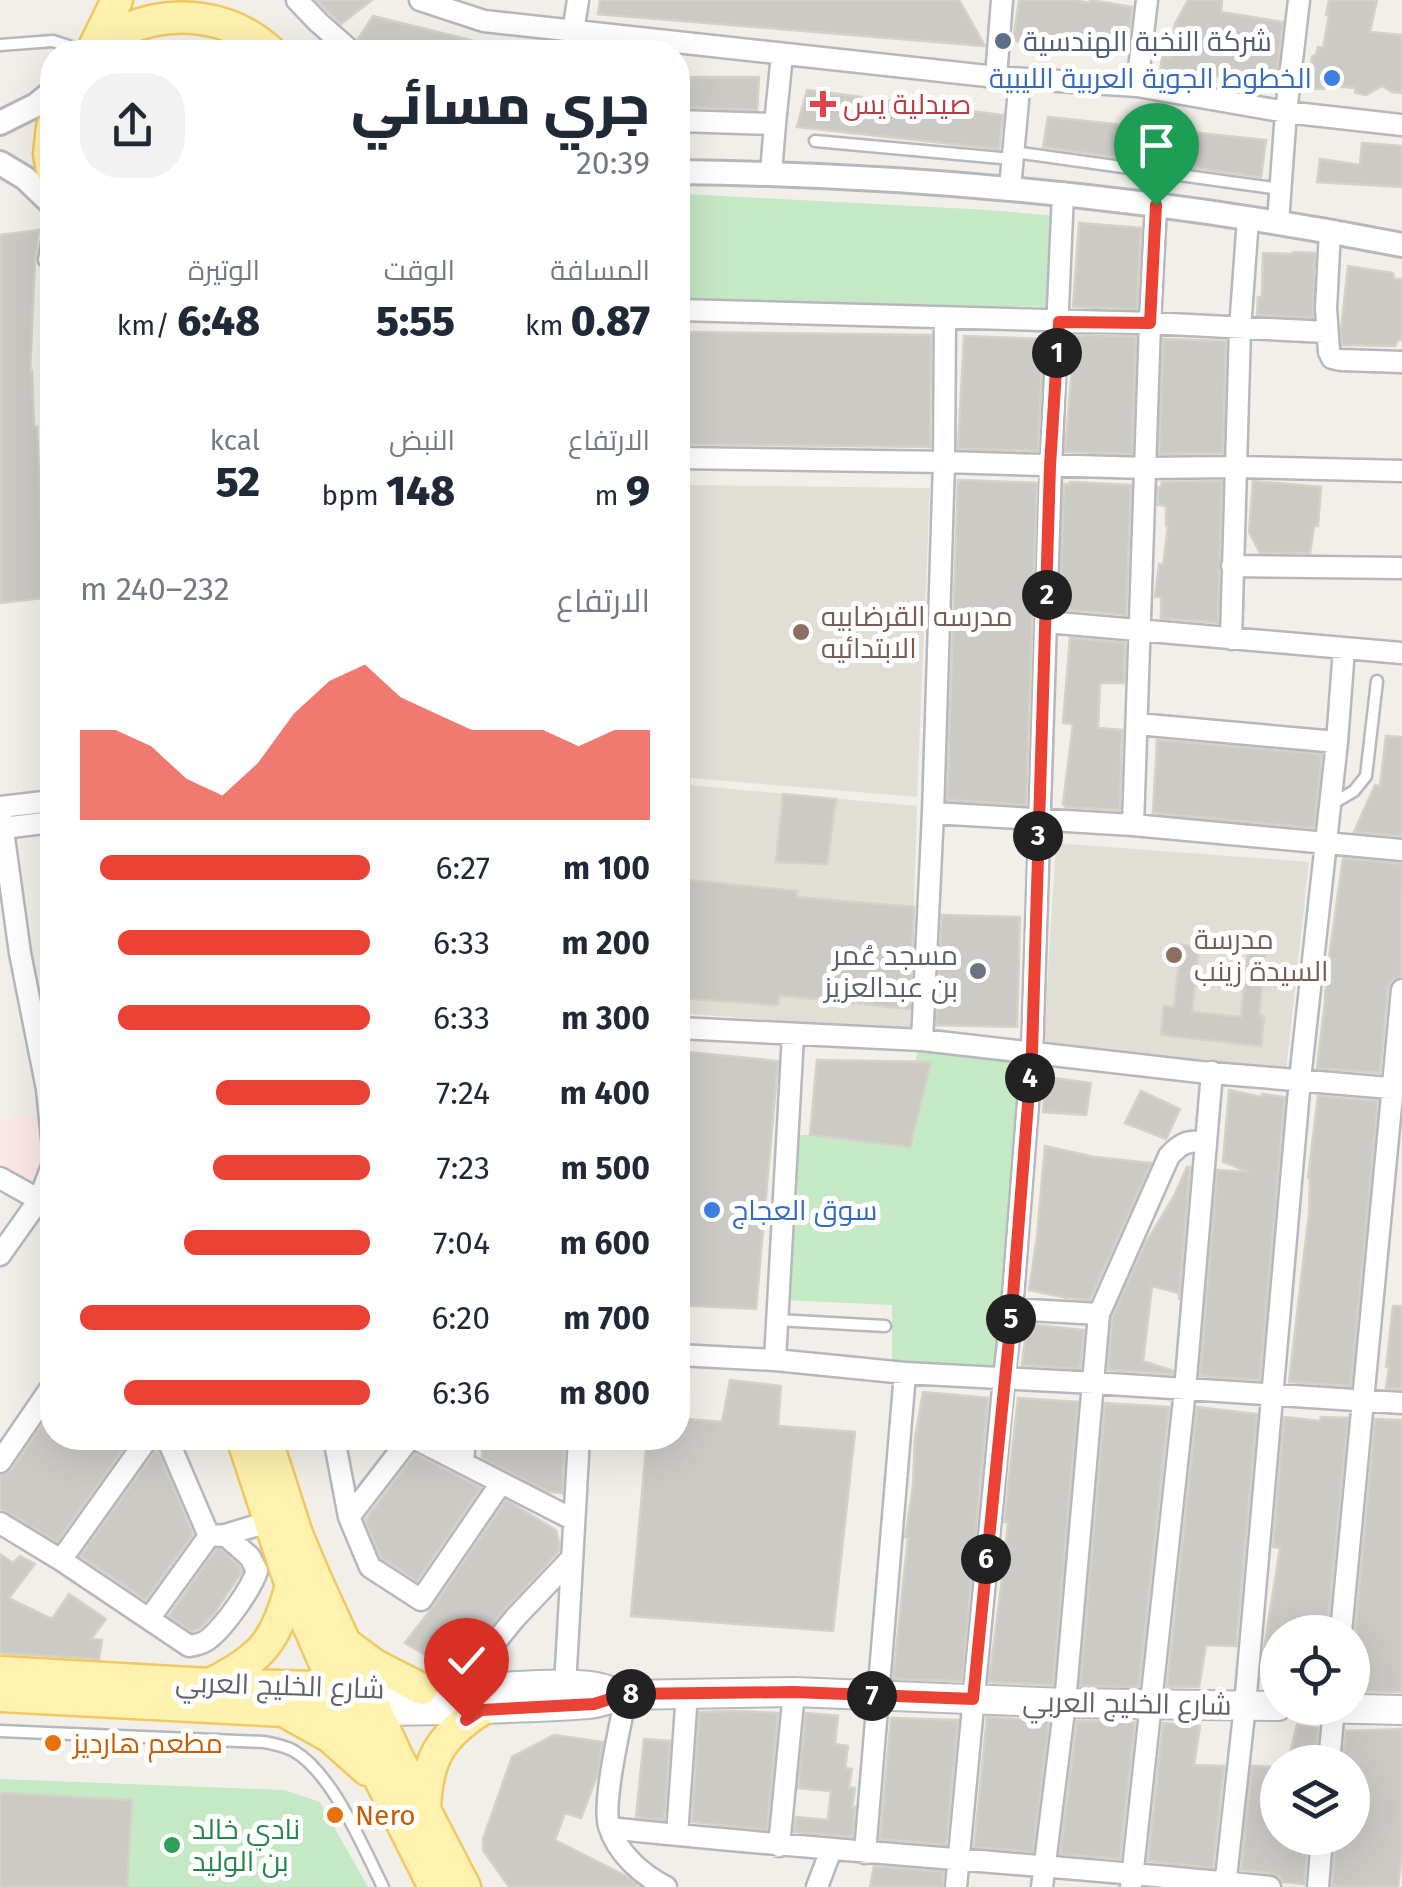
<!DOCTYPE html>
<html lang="ar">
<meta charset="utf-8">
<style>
:root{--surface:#fff;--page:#f2f2f3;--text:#1f2937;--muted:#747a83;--accent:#ea4335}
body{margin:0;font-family:"Fira Sans",Cairo,sans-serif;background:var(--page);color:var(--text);direction:rtl;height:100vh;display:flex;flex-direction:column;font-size:38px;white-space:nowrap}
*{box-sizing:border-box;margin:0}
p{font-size:32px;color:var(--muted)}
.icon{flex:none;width:55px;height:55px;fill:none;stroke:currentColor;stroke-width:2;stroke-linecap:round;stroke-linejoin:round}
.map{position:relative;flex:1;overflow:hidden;direction:ltr}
.side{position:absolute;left:40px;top:40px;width:650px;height:1410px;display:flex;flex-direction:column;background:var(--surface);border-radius:40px;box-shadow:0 10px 40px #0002;direction:rtl}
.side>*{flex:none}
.tools{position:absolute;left:1260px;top:1615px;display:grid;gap:20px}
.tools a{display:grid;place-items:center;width:110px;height:110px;border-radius:50%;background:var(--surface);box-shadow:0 10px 40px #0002;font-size:50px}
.pin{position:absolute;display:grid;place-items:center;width:85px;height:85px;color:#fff;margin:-102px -42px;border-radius:50% 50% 50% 0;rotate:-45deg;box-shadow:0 0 10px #0007}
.pin .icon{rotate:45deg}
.km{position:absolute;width:50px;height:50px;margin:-25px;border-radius:50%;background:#222;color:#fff;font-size:28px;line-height:50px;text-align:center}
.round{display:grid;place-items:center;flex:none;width:105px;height:105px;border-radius:40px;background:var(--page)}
.summary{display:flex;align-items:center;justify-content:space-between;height:170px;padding:0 40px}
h1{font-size:55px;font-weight:800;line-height:75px}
.figures{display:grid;grid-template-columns:repeat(3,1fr);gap:15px;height:170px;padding:10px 40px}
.figures div{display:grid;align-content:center}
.figures b{font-size:42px;font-weight:800}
.figures small{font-size:28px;font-weight:400}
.figures p{font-size:28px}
.chart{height:280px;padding:20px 40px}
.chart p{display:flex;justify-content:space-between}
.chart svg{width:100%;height:180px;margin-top:10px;fill:var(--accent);opacity:.7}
ul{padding:0 40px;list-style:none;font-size:32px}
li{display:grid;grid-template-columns:160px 120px 1fr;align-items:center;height:75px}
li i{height:25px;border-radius:12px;background:var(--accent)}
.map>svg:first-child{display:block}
.education{fill:#e1ded6}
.medical{fill:#fce8e6}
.green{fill:#c5e8c5}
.building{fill:#cccac5;stroke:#d6d1c6;stroke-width:2.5}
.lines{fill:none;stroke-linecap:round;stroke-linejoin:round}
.service-casing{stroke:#b5b8bc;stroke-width:15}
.minor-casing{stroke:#b5b8bc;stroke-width:25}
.tertiary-casing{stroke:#b5b8bc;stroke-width:28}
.secondary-casing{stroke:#b6babf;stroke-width:32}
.primary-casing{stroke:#f2c960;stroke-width:35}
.service{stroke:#fff;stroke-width:10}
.minor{stroke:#fff;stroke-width:20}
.tertiary{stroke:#fff;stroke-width:22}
.secondary{stroke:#fff;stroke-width:28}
.primary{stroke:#fff2af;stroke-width:30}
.route-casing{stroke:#fff;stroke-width:20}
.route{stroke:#ea4335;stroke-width:12}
.service-dot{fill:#5c6f8a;stroke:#fff;stroke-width:4}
.shop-dot{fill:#3f7fe0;stroke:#fff;stroke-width:4}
.health-dot{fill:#e0444e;stroke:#fff;stroke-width:4}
.education-dot{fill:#8d6e63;stroke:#fff;stroke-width:4}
.worship-dot{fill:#6b7280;stroke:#fff;stroke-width:4}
.food-dot{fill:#e8710a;stroke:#fff;stroke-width:4}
.leisure-dot{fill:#2e9e5b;stroke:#fff;stroke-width:4}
.labels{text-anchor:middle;stroke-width:10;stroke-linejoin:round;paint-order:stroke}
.service-label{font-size:28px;fill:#4e5e75;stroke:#fff;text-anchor:start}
.shop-label{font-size:28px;fill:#366cbe;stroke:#fff;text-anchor:end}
.health-label{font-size:28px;fill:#be3a42;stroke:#fff;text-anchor:start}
.education-label{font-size:28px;fill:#785e54;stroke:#fff;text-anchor:start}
.worship-label{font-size:28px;fill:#5b616d;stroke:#fff;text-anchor:end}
.street-label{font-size:28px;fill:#5f6368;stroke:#fff}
.food-label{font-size:28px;fill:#c56008;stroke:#fff;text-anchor:start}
.leisure-label{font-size:28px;fill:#27864d;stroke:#fff;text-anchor:start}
</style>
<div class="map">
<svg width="1402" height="1887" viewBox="0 0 1402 1887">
<rect width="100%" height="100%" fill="#f1efe8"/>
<!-- education -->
<path class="education" d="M678 485 930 488 917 797 678 777Z
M678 784 917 806 910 1030 678 1013Z
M1056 843 1309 862 1286 1071 1043 1048Z"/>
<!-- medical -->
<path class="medical" d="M46 1114 47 1163 32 1191 0 1174V1123L1 1120Z"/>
<!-- green -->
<path class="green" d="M684 194 989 210 1057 216 1050 307 678 300Z
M919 1043 1032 1053 1003 1378 892 1371V1305L782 1300 789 1135H902Z
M0 1779 284 1790 320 1802 368 1887H0Z"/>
<!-- building -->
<path class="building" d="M316 0H372L341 24Z
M600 0H959L985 46 598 14Z
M1019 0H1073L1090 3V0L1132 7 1127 51 1084 46V49L1013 41Z
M1188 0H1222L1221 12 1283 22 1276 81 1216 76 1215 81 1160 75 1162 56 1169 57 1175 24Z
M1329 0H1377L1370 32 1402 35V93L1392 92 1382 86 1366 95 1355 93V88L1325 85 1324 89H1312V77L1309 75 1312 57 1316 54 1318 47 1323 48 1329 15H1326Z
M373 16 502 48 501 52H387L364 46 358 39Z
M678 77H759L757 110 678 107Z
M807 90 1003 115 999 149 797 127Z
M1048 117 1266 140 1261 177 1043 147Z
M1362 143 1402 146V187L1317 182 1320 159 1360 165Z
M1079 223 1141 228 1137 309 1073 307Z
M39 230 35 259 30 372 32 371 34 428 37 427 44 598 0 603V235Z
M1293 252 1315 253 1313 318 1257 315 1258 297H1262L1263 253 1293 254Z
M1348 266 1393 273 1394 279H1402V340H1398L1395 346 1342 345 1341 331Z
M678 332 931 335 930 447 678 444Z
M1075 335 1136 336 1132 454 1065 452Z
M964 336 1043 339 1038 451 958 449Z
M1163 339 1226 341 1223 453 1159 454Z
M958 480 1037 483 1026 805 947 800Z
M1222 481 1218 623 1161 618V597H1155L1159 564 1163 565 1168 526H1166V506L1158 505V487H1161L1162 482Z
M1253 481 1321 487 1318 526H1314L1310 553H1260L1249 532Z
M1070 482 1131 485 1126 615 1060 609 1064 484H1070Z
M1070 638 1125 643 1124 683H1100L1098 728 1122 730 1120 810 1066 807 1063 804 1073 724 1063 723Z
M1386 736 1402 737V836L1354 832 1375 785 1380 786Z
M1157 740 1322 754 1314 828 1153 813Z
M783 794 836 799 827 864 776 862Z
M1343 858 1402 864 1401 976 1391 981 1388 989 1380 1073 1317 1068 1325 1002 1326 978Z
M678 879 797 891 796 897 914 907 910 1009 779 995 778 1005 678 998Z
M942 915 1020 917 1017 1027 936 1025Z
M1181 945 1199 947 1192 1012 1241 1017 1248 953 1265 954 1259 1016H1264L1261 1046 1161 1035 1164 1006 1174 1007Z
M678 1051 778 1061 756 1309 678 1305Z
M817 1060 931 1062 910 1147 810 1135Z
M1046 1077 1091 1083 1086 1115 1043 1112Z
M1229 1090 1262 1097V1094L1285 1097 1260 1380 1200 1376 1217 1170 1249 1172 1223 1162Z
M1141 1091 1180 1109 1166 1139 1125 1123Z
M1318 1096 1378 1101 1351 1386 1289 1382 1309 1213 1310 1179 1308 1178Z
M1045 1146 1094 1157 1151 1163 1090 1300 1067 1298 1029 1290 1037 1236Z
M1187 1167H1190L1179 1300V1293L1152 1286 1143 1361 1173 1371V1374L1108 1370 1112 1317 1145 1244 1174 1196Z
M1393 1306H1402V1389L1386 1388 1389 1367H1386Z
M1027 1324 1084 1330 1080 1369 1022 1365Z
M730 1380 781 1386 778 1426 855 1432 833 1631 631 1616 647 1438H678V1418L722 1422Z
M923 1392 988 1398 962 1681 893 1679 908 1538 905 1537 906 1532 913 1486 915 1438Z
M1018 1398 1078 1402 1053 1685 989 1682 1003 1571 1008 1522H1004Z
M1105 1403 1169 1407 1139 1687 1080 1686Z
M1197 1407 1257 1414 1236 1646 1206 1645 1199 1687H1167Z
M52 1410V1438H131L57 1542 0 1508V1476L11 1470Z
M1284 1417 1320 1421 1321 1417 1348 1418 1327 1632H1278V1650L1264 1649 1280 1548 1273 1547Z
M1375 1419 1402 1420V1692L1352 1691V1659L1357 1632H1355Z
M483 1438H565L562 1493 549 1492 482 1458Z
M157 1449 193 1534 146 1600 80 1556Z
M415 1454 481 1488 417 1581 381 1558 365 1520Z
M506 1500 556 1530 559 1542V1551L505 1609 453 1672H430L428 1671 435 1661 405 1643 432 1608Z
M216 1549H220L239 1566 242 1572 213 1615 200 1628 192 1632 169 1616Z
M0 1554 13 1563 20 1556 35 1564 9 1598 52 1619 69 1594 106 1619 91 1639 102 1640 99 1659 0 1653Z
M740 1711 778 1713 767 1830 692 1822 699 1712Z
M806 1713 838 1716 835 1744 848 1746 845 1768 852 1769 849 1787 855 1788 852 1807H855L853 1837 794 1832 796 1817 828 1820 831 1791 798 1788Z
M987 1717 1049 1721 1033 1852 974 1847Z
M891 1718 958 1720 946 1845 880 1839Z
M1077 1721 1135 1722 1120 1859 1060 1854Z
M1163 1723 1200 1726 1194 1765 1224 1766 1213 1868 1148 1861Z
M1297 1725 1318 1728 1315 1762H1288Z
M1402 1729V1852L1398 1887 1332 1886 1336 1838H1352V1762H1343L1346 1731Z
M554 1735 603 1742 597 1776 581 1818 565 1813 555 1840 626 1876 640 1887H509L483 1850V1839L512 1757Z
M644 1739 670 1741 664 1820 636 1817Z
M1252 1766 1278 1767V1838H1308L1304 1884 1283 1882 1279 1876 1271 1873 1241 1870Z
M0 1793 132 1800 127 1887H0Z
M874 1866 944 1872 942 1887H870Z"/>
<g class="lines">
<!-- service casing -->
<g class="service-casing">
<path id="service" d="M0 45 53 41 87 52
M815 141 1012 159
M1014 152 1280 189
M52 212 44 260 52 271
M1332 804 1354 791 1366 776 1377 681
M777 1320 885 1326
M0 1731 264 1742C275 1744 285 1746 294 1751 333 1774 363 1847 383 1887"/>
</g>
<!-- minor casing -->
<g class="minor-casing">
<path id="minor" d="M297 0 318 22 352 52
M420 0 484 21 996 77 1137 86 1286 112 1402 125
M570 52 578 0
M996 77 1002 0
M1137 86 1147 0
M678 121 775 124 771 173
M775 124 782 55
M1010 188 1020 79
M1278 222 1286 112 1299 0
M1330 231 1326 308 1329 352 1332 358 1341 360 1402 362
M678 310 1150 323 1326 332
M678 458 944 462 1146 468 1236 467 1402 471
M1232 566 1402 568
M1046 622 1402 653
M1231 639 1240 329 1248 218
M1137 724 1337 742
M0 807 52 801
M0 809 20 953 47 1089 52 1139
M933 813 944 462 945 318
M1133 825 1150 323 1156 205
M3 828 52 822
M678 1028 922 1040 1200 1072 1402 1089
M922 1040 933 813 1133 825 1402 850
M0 1178 52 1207
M0 1255 39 1200 52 1166
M1012 1309 1099 1314
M678 1355 775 1360 905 1373 1094 1383 1402 1403
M775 1360 793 1035
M167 1438 209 1536 225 1535 268 1522
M334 1438 349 1517 370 1567 421 1600 501 1483
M414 1438 574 1520
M0 1462 52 1386
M463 1463 465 1438
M349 1517 410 1438
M0 1523 61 1560 189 1646C198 1645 205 1643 211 1637 226 1624 251 1589 257 1571L250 1557 225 1535
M61 1560 148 1438
M149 1619 209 1536
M1341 1632 1402 990
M565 1686 579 1438
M457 1689 515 1618 571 1559
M626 1695C621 1724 602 1801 609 1826 617 1853 642 1875 666 1887
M1329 1762 1334 1708
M610 1828C830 1852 1050 1864 1270 1887
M677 1835 687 1693
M779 1846 794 1692
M865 1853 905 1373
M817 1887 831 1850
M956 1887 1004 1378 1012 1309 1032 1052 1051 467 1063 193
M1042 1887 1065 1703 1099 1314 1169 1156C1181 1143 1188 1140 1206 1142
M1131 1887 1185 1390 1212 1072
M1225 1887 1245 1705 1300 1079 1337 742 1344 649
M1318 1887 1322 1838"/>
</g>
<!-- tertiary casing -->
<g class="tertiary-casing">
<path id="tertiary" d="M0 123 36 105 52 92
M0 163 25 178 52 204
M678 172C921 175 1163 198 1402 245"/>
</g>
<!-- secondary casing -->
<g class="secondary-casing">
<path id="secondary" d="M365 1688C397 1689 428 1690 459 1689 493 1689 581 1678 607 1690
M1319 1708 1402 1710
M376 1711C447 1710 518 1709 589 1704 602 1703 613 1696 626 1695L794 1692 1065 1703 1278 1706"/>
</g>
<!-- primary casing -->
<g class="primary-casing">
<path id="primary" d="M94 47 117 0
M92 52C102 45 113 35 124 30 174 8 231 15 271 52
M52 127 49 154 52 171
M242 1438 291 1586 345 1710 434 1887
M266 1438 297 1534 315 1577 397 1756 465 1887
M348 1645 375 1665 422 1689
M0 1672 208 1684 352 1688
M212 1683C264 1657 275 1641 291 1586
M0 1696 285 1711 362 1710
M287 1713 330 1737 367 1770
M425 1810C427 1760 438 1738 481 1710"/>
</g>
<!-- service -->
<use href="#service" class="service"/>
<!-- minor -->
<use href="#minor" class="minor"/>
<!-- tertiary -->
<use href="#tertiary" class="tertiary"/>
<!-- secondary -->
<use href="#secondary" class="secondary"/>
<!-- primary -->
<use href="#primary" class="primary"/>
</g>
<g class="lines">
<!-- route casing -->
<g class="route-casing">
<path id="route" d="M466 1720 481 1710 594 1704 626 1694 794 1692 973 1699 1012 1309 1032 1052 1050 466 1059 322 1150 323 1156 205"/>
</g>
<!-- route -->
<use href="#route" class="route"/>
</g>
<!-- markers -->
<circle class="service-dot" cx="1003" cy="41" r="10"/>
<g class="shop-dot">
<circle cx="1332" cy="78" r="10"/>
<circle cx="712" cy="1210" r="10"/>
</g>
<path class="health-dot" d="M818 89h10v10h10v10h-10v10h-10v-10h-10v-10h10z"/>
<g class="education-dot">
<circle cx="801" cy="632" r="10"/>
<circle cx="1174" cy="955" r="10"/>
</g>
<circle class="worship-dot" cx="978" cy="971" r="10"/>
<g class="food-dot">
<circle cx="53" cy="1743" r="10"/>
<circle cx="335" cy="1815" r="10"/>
</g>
<circle class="leisure-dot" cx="172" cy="1845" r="10"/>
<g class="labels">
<!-- service labels -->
<g class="service-label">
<text x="1023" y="51">شركة النخبة الهندسية</text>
</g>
<!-- shop labels -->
<g class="shop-label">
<text x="1312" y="88">الخطوط الجوية العربية الليبية</text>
<text x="732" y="1220" text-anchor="start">سوق العجاج</text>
</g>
<!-- health labels -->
<g class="health-label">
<text x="843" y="114">صيدلية يس</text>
</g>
<!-- education labels -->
<g class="education-label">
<text x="821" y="626">مدرسه القرضابيه<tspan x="821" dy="32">الابتدائيه</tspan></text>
<text x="1194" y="949">مدرسة<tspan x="1194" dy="32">السيدة زينب</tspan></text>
</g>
<!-- worship labels -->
<g class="worship-label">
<text x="958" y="965">مسجد عُمر<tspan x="958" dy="32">بن عبدالعزيز</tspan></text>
</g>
<!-- street labels -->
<g class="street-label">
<text transform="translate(280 1685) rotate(2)" y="10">شارع الخليج العربي</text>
<text transform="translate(1127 1703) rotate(1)" y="10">شارع الخليج العربي</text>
</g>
<!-- food labels -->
<g class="food-label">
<text x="73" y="1753">مطعم هارديز</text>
<text x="355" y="1825">Nero</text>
</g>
<!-- leisure labels -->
<g class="leisure-label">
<text x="192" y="1839">نادي خالد<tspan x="192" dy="32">بن الوليد</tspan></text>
</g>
</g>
</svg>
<div class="tools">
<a><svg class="icon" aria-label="locate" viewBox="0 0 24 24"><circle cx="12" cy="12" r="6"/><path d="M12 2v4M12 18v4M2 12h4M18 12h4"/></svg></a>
<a><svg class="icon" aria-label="layers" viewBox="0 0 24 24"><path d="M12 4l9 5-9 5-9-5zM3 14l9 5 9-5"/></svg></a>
</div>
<div class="pin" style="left:1156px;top:205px;background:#1e9e55"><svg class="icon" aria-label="arrive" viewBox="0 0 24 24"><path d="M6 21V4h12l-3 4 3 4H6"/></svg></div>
<div class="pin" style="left:466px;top:1720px;background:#d93025"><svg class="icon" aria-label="check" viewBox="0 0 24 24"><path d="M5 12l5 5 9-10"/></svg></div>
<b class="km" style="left:1057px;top:353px">1</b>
<b class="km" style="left:1047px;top:595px">2</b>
<b class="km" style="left:1038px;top:836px">3</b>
<b class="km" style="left:1030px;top:1078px">4</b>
<b class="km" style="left:1011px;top:1319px">5</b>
<b class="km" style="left:986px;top:1559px">6</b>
<b class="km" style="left:872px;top:1696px">7</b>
<b class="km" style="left:631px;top:1694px">8</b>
<section class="side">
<div class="summary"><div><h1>جري مسائي</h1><p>20:39</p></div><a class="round"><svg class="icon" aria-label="share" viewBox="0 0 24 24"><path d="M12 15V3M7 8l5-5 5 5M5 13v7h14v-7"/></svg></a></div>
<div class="figures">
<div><p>المسافة</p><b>0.87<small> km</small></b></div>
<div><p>الوقت</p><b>5:55</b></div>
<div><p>الوتيرة</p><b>6:48<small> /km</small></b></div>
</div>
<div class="figures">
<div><p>الارتفاع</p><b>9<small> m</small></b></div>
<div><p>النبض</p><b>148<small> bpm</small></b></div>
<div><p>kcal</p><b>52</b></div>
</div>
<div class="chart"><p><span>الارتفاع</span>232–240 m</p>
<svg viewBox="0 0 160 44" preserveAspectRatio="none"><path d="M0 44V22L10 22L20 26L30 34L40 38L50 30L60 18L70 10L80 6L90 14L100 18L110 22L120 22L130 22L140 26L150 22L160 22V44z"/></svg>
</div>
<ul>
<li><b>100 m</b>6:27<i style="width:93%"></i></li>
<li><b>200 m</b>6:33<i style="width:87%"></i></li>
<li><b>300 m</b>6:33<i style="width:87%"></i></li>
<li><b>400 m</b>7:24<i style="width:53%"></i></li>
<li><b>500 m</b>7:23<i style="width:54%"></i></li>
<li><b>600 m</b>7:04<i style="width:64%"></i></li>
<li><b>700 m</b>6:20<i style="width:100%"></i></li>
<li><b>800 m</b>6:36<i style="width:85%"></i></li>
</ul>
</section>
</div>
